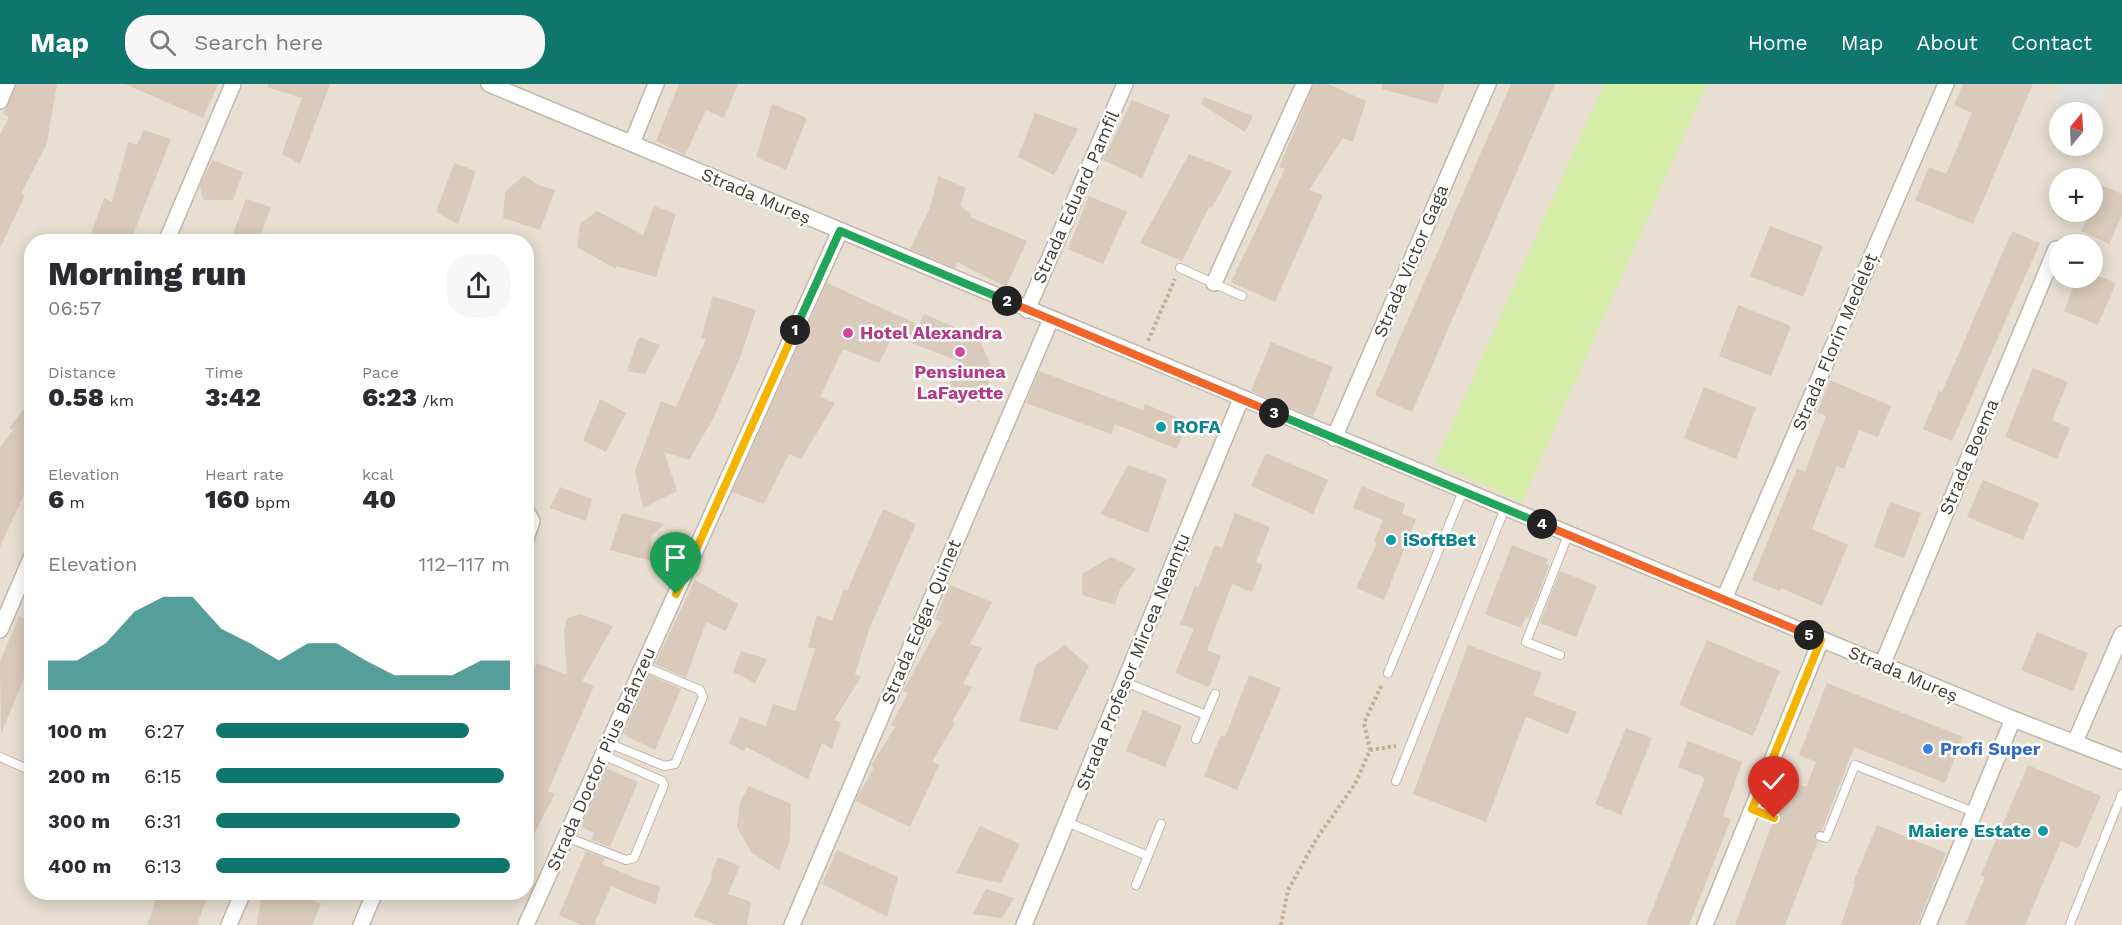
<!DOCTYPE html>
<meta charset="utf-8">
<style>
:root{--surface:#fff;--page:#f7f7f7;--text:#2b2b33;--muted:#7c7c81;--accent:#0f766e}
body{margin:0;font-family:"Work Sans",sans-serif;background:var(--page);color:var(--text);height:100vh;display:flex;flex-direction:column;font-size:22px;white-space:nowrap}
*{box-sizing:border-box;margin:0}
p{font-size:20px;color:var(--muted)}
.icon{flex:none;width:33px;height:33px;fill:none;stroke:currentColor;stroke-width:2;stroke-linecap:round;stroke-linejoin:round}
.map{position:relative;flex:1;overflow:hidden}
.sheet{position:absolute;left:24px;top:150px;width:510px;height:666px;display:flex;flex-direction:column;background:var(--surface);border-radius:24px;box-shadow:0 3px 15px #0003}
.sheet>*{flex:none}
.needle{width:39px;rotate:18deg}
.controls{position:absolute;left:2049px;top:18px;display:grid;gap:12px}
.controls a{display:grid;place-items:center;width:54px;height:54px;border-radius:50%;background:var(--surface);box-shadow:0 3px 15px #0003;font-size:30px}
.pin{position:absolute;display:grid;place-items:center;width:51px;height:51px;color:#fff;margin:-62px -26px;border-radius:50% 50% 50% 0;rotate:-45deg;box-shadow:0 0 6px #0007}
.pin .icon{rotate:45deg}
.km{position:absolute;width:30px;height:30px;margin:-15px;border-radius:50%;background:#222;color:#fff;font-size:16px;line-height:30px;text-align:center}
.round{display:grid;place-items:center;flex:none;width:63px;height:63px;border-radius:24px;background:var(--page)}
.summary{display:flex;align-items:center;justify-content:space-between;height:102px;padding:0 24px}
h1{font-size:33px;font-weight:800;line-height:45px}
.figures{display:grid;grid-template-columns:repeat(3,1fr);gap:9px;height:102px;padding:6px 24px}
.figures div{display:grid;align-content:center}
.figures b{font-size:26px;font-weight:800}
.figures small{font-size:16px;font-weight:400}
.figures p{font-size:16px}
.chart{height:168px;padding:12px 24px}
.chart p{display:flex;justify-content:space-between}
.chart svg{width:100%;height:108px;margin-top:6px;fill:var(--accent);opacity:.7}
ul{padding:0 24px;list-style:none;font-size:20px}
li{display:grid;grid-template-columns:96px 72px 1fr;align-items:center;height:45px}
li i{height:15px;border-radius:8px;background:var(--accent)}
header{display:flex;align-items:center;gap:36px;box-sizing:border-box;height:84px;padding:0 30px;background:var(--accent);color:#fff}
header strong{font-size:28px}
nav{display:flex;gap:33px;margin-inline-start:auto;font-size:21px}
.search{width:420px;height:54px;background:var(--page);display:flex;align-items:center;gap:15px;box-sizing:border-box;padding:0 21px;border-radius:24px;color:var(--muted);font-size:22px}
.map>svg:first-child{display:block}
.residential{fill:#e8ded1;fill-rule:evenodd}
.green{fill:#d5eda7}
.parking{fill:#e4e0dc}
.building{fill:#d9cabb}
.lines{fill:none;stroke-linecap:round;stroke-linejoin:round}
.service-casing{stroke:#c3b6a8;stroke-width:10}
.minor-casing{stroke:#c3b6a8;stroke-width:18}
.path{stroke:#c3ad95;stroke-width:4;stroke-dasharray:3 3;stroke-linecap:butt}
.service{stroke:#fff;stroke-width:8}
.minor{stroke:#fff;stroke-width:15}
.split-1-casing{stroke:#fff;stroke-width:12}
.split-2-casing{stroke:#fff;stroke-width:12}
.split-3-casing{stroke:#fff;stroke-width:12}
.split-4-casing{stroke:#fff;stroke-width:12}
.split-5-casing{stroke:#fff;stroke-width:12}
.split-6-casing{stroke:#fff;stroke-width:12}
.split-1{stroke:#f5b400;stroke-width:8}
.split-2{stroke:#22a559;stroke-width:8}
.split-3{stroke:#f0652b;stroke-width:8}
.split-4{stroke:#22a559;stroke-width:8}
.split-5{stroke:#f0652b;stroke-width:8}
.split-6{stroke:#f5b400;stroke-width:8}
.hotel-dot{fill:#d1479c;stroke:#fff;stroke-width:2}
.culture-dot{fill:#0f9aa8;stroke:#fff;stroke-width:2}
.shop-dot{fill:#3f7fe0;stroke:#fff;stroke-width:2}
.labels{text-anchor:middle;stroke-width:5;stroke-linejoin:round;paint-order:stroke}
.street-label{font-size:18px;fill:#463c33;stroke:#fff}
.hotel-label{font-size:18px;font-weight:bold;fill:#b23c85;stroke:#fff;text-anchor:start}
.culture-label{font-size:18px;font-weight:bold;fill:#0d838f;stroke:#fff;text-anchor:start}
.shop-label{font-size:18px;font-weight:bold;fill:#366cbe;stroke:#fff;text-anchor:start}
</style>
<header>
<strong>Map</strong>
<div class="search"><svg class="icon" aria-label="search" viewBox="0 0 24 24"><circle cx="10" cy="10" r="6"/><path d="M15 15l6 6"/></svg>Search here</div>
<nav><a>Home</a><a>Map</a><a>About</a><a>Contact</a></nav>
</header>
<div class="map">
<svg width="2122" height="841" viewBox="0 0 2122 841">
<rect width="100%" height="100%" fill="#f4ede3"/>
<!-- residential -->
<path class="residential" d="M0 0H2122V841H0ZM2060 28H2092V62H2060ZM2060 94H2092V128H2060ZM32 158H526V808H32ZM2060 160H2092V194H2060Z"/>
<!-- green -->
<path class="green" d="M1604 0H1707L1522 418 1435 379Z"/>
<!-- parking -->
<path class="parking" d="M2059 0H2110L2095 35 2092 28H2080L2052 16Z"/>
<!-- building -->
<path class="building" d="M17 0H57L47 59 21 110 25 111 0 164V51L9 33 3 30Z
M125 0H218L203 34Z
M268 0H330L300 80 282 70 302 14 267 3Z
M679 0H738L724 34 706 26 685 71 656 57Z
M1314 0H1328L1366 17 1353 58 1343 54 1309 106 1323 111 1275 218 1231 198 1285 85 1279 83Z
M1382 0H1445L1437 20 1382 5Z
M1511 0H1555L1412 328 1375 311Z
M1963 0H2033L1973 140 1915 116 1929 83 1946 90 1972 29 1954 21Z
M1204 13 1253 32 1245 48 1201 20Z
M1132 16 1170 31 1142 94 1103 76Z
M772 20 807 34 786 86 756 73Z
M1035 29 1078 45 1054 91 1018 73Z
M144 46 171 55 130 158H88L104 114 112 118 128 58 137 61Z
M1189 70 1232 87 1212 124 1209 123 1182 177 1140 159Z
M212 76 243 88 233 116H203L200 102Z
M454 79 476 87 458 140 436 128Z
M524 91 538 101 555 106 540 146 503 134 505 108Z
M938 92 966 104 960 122 971 130 970 133 1027 157 1006 203 957 178 955 184 910 165 930 124Z
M2101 101 2122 110V131L2109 160 2081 147 2090 128H2092Z
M1089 112 1127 128 1103 180 1068 165Z
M246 115 271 123 258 158H230Z
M654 122 676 130 656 193 616 182V185L577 163 580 140 597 127 643 151Z
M1770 142 1823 162 1803 213 1750 192Z
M2012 147 2040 159 1952 357 1923 345 1939 307 1942 308Z
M2092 189 2116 199 2098 241 2064 227 2077 194H2092Z
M827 199 919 241 924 230 978 253 994 288 979 319 947 306 959 277 893 252 879 279 843 265 820 313 835 319 801 375 789 370 764 420 732 408Z
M713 212 756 226 741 271 714 333 689 376 664 368 677 407 643 424 635 387 661 317 676 323 706 255 701 254Z
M1738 221 1791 242 1771 292 1719 272Z
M639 253 660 261 645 290 627 287Z
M1271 258 1333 283 1313 333 1251 307Z
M2033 284 2068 298 2052 336 2070 344 2057 375 2005 353Z
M1039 287 1143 326 1145 320 1188 338 1177 365 1115 340 1111 350 1026 319Z
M1830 296 1891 322 1878 353 1859 346 1844 385 1837 382 1812 445 1848 461 1822 522 1781 504 1780 507 1752 496 1797 385 1805 388 1826 332 1817 328Z
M1704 303 1756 324 1736 375 1684 354Z
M32 315V393L0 463V364L13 346 9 344Z
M600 315 626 329 606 368 583 357Z
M1266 369 1328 396 1313 430 1251 402Z
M1128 381 1167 395 1148 449 1101 430Z
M1983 396 2039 419 2023 456 1967 433Z
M1362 402 1405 420 1402 430 1416 435 1384 516 1356 504 1377 459 1374 457 1383 436 1353 424Z
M560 403 592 415 586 437 550 424Z
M1890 418 1921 429 1904 474 1874 463Z
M883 425 916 440 870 543 855 590 861 593 834 636 841 638 832 665 822 659 808 695 746 663 744 667 729 659 740 633 766 642 773 620 795 627 815 565 808 563 817 531 832 537 844 505 847 507Z
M622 429 665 440 651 452V477L610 466Z
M1235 429 1270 443 1256 478 1263 481 1252 508 1232 500 1207 566 1221 572 1209 603 1175 589 1194 545 1180 540 1195 502 1198 504 1215 461 1222 464Z
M1512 461 1548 475 1546 480 1549 482 1529 534 1526 532 1521 544 1485 530Z
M1111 473 1136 485 1120 505 1115 521 1082 511V490Z
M1560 487 1597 502 1576 553 1540 539Z
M695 496 738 520 726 547 706 538 686 594 655 580Z
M950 501 992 518 970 560 982 564 963 600 972 603 952 638 955 639 932 678 939 681 910 743 855 717 874 683 871 682 895 643 891 641 908 609 903 607 941 538 935 535Z
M581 530 613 542 582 597 594 602 548 707 555 710 526 765V602L537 579 567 591 564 548 567 534Z
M19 532 32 540V575L1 650 0 578Z
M2037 548 2088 569 2073 607 2021 586Z
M1707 556 1780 587 1753 652 1679 621Z
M1065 561 1089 582 1057 646 1019 637 1036 581Z
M1468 561 1542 589 1533 611 1577 628 1568 650 1526 633 1486 738 1413 710Z
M741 567 767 575 755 599 733 588Z
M650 591 681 605 655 666 623 650Z
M1249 591 1281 604 1237 706 1204 692 1221 651 1225 653Z
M1827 599 1963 653 1945 699 1854 663 1822 746 1815 750 1818 757 1785 841H1735L1772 740 1780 736 1776 728 1789 696 1806 703 1816 678 1799 671Z
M1143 626 1182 642 1165 683 1126 667Z
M1626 644 1652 654 1621 731 1595 720Z
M1688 657 1742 678 1723 732 1731 735 1689 841H1646L1705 694 1678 683Z
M2028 681 2101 712 2078 765 2061 757 2025 841H1965L1985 793 1981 791Z
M607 685 638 698 610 763 591 756 594 749 581 743Z
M749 702 791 720 790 756 779 786 752 769 737 743 740 718Z
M1877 741 1946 769 1917 841H1841L1855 800 1853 799Z
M980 742 1020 760 1001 799 956 789Z
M837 766 898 793 887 833 822 800Z
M586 767 605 774 602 780 642 797 660 802 656 821 611 802 594 841H581L559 831Z
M718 773 740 782 728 810 751 818 747 841H717L694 832 713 792 711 791Z
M986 805 1014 814 1002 834 973 830Z
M159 808H209L197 841H147Z
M262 808H294L321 820 312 841H257Z"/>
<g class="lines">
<!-- service casing -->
<g class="service-casing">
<path id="service" d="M1180 184 1242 212
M1560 571 1526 558 1568 451
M1388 589 1463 407
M1125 598 1206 631
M1196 655 1215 610
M608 659 664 682 675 680 703 613 700 606 643 582
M0 673 32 687
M1396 697 1505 424
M1752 725 1774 734
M1067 738 1148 772
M1820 752 1826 754 1855 681 1974 728
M566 753 626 776 634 774 637 767 664 701 662 697 603 671
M1136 801 1161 740
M2070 840 2122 710"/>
</g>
<!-- minor casing -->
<g class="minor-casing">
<path id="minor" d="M489 0 2013 635 2122 677
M0 17 7 0
M632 59 656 0
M166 158 233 0
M1214 199 1304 0
M1027 226 1125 0
M1334 354 1488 0
M526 427 532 437 526 455
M1724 515 1946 0
M0 546 32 472
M1882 581 2056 165
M2075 658 2122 550
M229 841 243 808
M361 841 375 808
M526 841 840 147
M792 841 1051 235
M1024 841 1241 315
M1705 841 1821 556
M1928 841 2013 635"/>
</g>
<!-- path -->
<path class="path" d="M1148 257 1175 195
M1370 666 1396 662
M1281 841 1288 806 1317 754 1355 700 1370 666 1364 639 1382 600"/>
<!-- service -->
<use href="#service" class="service"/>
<!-- minor -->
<use href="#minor" class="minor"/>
</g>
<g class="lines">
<!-- split-1 casing -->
<g class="split-1-casing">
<path id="split-1" d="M676 510 795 246"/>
</g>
<!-- split-2 casing -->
<g class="split-2-casing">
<path id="split-2" d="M795 246 840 147 1007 217"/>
</g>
<!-- split-3 casing -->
<g class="split-3-casing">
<path id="split-3" d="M1007 217 1274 329"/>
</g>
<!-- split-4 casing -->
<g class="split-4-casing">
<path id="split-4" d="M1274 329 1542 440"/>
</g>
<!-- split-5 casing -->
<g class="split-5-casing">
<path id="split-5" d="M1542 440 1809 551"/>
</g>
<!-- split-6 casing -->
<g class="split-6-casing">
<path id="split-6" d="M1774 734 1752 725 1821 556 1809 551"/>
</g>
<!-- split-1 -->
<use href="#split-1" class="split-1"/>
<!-- split-2 -->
<use href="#split-2" class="split-2"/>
<!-- split-3 -->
<use href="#split-3" class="split-3"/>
<!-- split-4 -->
<use href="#split-4" class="split-4"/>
<!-- split-5 -->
<use href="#split-5" class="split-5"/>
<!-- split-6 -->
<use href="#split-6" class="split-6"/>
</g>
<!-- markers -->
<g class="hotel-dot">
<circle cx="848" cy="249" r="6"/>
<circle cx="960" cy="268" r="6"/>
</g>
<g class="culture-dot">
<circle cx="1161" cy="343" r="6"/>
<circle cx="1391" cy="456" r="6"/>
<circle cx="2043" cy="747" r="6"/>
</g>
<circle class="shop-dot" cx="1928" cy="665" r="6"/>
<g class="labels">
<!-- street labels -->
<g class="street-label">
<text transform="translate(756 112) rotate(23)" y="6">Strada Mureș</text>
<text transform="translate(1076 113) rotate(-66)" y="6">Strada Eduard Pamfil</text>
<text transform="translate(1411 177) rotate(-67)" y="6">Strada Victor Gaga</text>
<text transform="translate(1835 258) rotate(-67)" y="6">Strada Florin Medeleț</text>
<text transform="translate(1969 373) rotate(-67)" y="6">Strada Boema</text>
<text transform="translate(921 538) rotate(-67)" y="6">Strada Edgar Quinet</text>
<text transform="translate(1133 578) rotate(-68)" y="6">Strada Profesor Mircea Neamțu</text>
<text transform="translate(1903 590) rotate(23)" y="6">Strada Mureș</text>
<text transform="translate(601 675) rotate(-66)" y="6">Strada Doctor Pius Brânzeu</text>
</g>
<!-- hotel labels -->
<g class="hotel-label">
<text x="860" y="255">Hotel Alexandra</text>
<text x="960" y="294" text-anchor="middle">Pensiunea<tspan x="960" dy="21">LaFayette</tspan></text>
</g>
<!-- culture labels -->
<g class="culture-label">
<text x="1173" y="349">ROFA</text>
<text x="1403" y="462">iSoftBet</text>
<text x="2031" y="753" text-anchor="end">Maiere Estate</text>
</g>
<!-- shop labels -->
<g class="shop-label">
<text x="1940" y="671">Profi Super</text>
</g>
</g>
</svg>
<div class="controls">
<a><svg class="needle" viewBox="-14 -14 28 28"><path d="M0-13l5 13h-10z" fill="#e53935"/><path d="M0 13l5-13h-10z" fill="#7c7c81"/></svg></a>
<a>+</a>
<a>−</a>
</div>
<div class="pin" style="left:676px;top:510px;background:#1e9e55"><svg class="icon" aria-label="arrive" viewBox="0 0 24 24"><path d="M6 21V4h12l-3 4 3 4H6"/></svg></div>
<div class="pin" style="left:1774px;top:734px;background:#d93025"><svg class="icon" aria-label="check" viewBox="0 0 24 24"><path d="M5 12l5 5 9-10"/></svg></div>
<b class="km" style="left:795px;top:246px">1</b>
<b class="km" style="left:1007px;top:217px">2</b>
<b class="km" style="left:1274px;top:329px">3</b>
<b class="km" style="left:1542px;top:440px">4</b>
<b class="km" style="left:1809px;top:551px">5</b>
<section class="sheet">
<div class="summary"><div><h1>Morning run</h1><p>06:57</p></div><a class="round"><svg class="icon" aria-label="share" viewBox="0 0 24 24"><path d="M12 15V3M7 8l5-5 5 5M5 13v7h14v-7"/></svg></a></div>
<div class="figures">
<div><p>Distance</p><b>0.58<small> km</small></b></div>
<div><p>Time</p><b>3:42</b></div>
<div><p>Pace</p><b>6:23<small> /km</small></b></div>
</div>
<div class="figures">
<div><p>Elevation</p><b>6<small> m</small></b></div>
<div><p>Heart rate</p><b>160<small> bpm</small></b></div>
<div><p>kcal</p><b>40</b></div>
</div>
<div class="chart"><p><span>Elevation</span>112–117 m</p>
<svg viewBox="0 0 160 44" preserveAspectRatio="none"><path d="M0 44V32L10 32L20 25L30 12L40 6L50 6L60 19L70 25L80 32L90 25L100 25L110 32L120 38L130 38L140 38L150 32L160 32V44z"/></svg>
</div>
<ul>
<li><b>100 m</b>6:27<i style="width:86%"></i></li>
<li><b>200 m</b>6:15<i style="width:98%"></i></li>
<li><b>300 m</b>6:31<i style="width:83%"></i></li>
<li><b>400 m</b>6:13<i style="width:100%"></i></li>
</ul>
</section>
</div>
